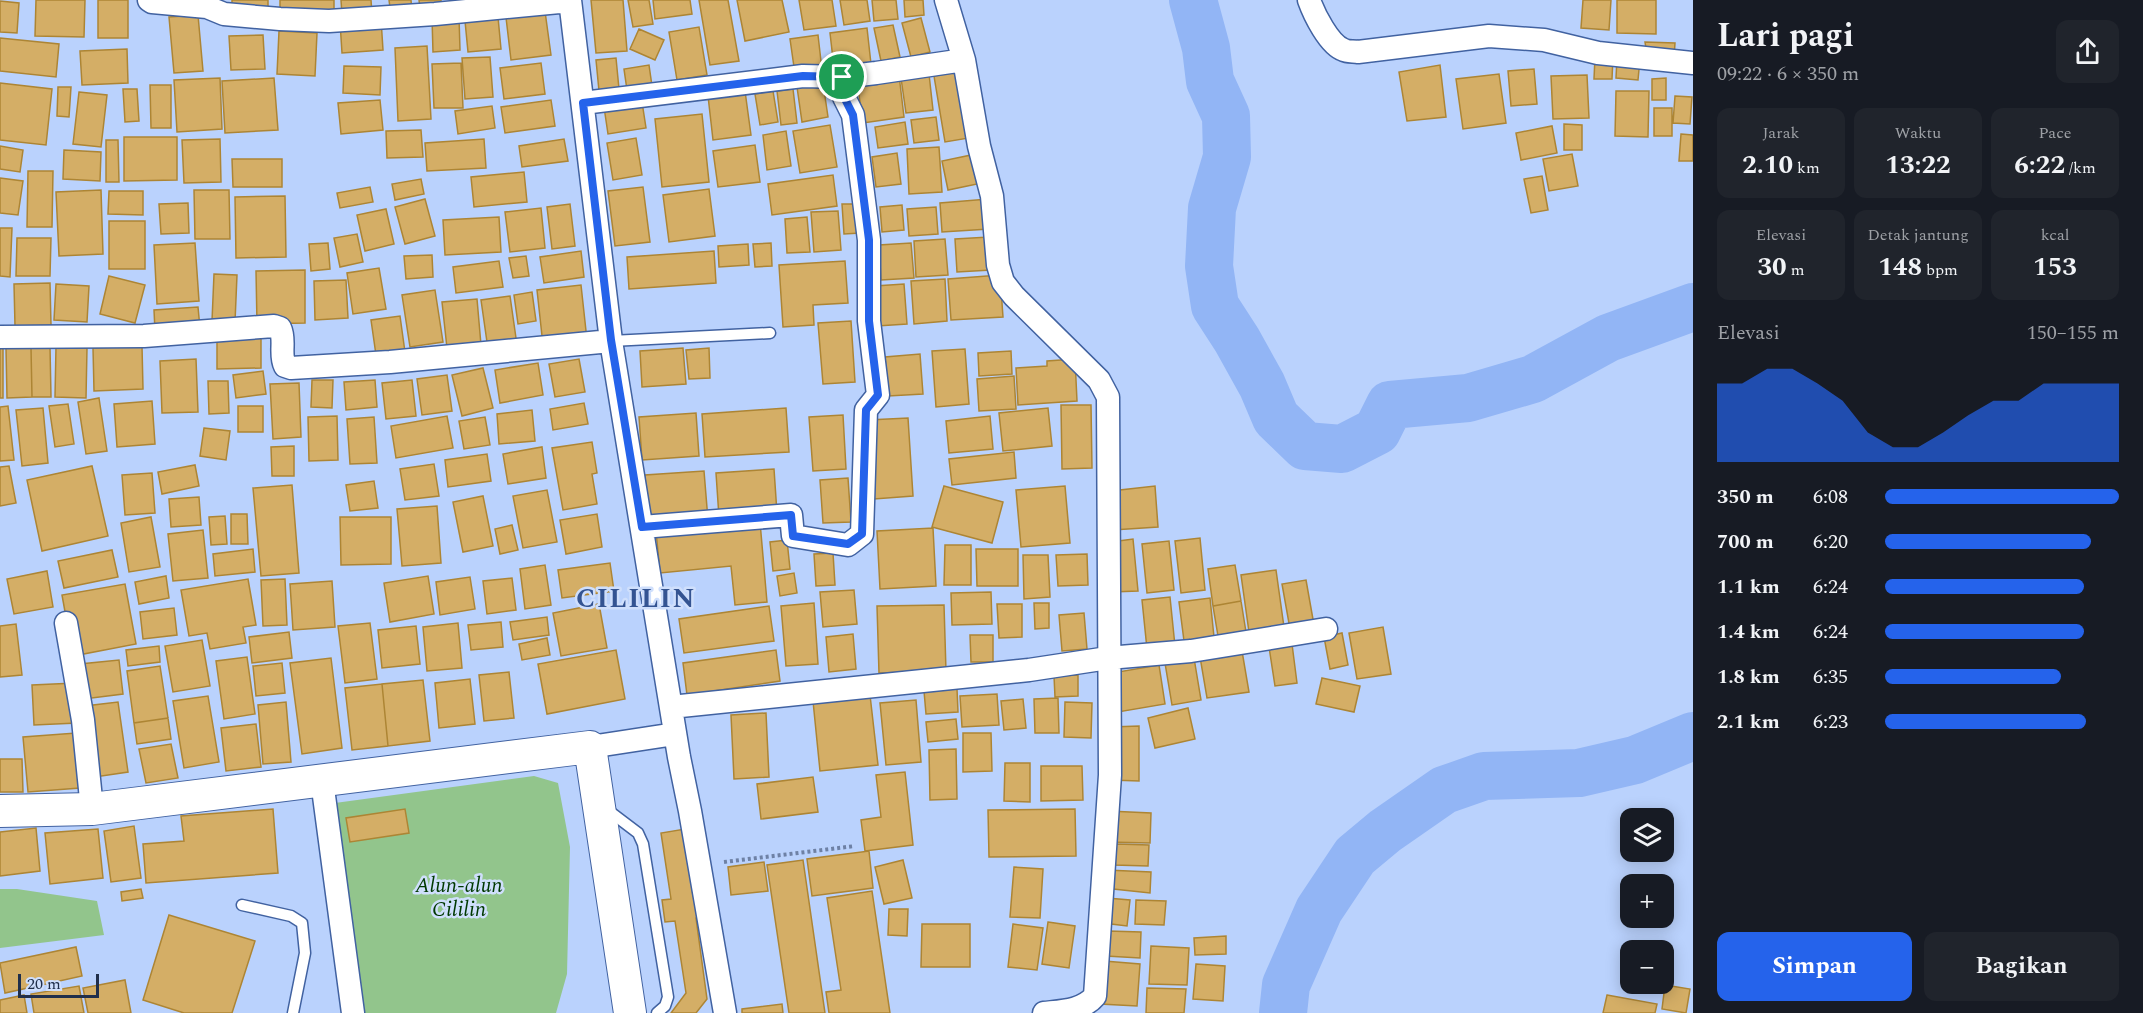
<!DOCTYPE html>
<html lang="id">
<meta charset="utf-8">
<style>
:root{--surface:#171b24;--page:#20242c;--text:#f1f3f6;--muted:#9ea1a6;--accent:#2563eb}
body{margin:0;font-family:Spectral,serif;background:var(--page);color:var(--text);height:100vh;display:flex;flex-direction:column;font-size:22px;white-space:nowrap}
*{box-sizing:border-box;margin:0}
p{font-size:20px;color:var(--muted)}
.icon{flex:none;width:33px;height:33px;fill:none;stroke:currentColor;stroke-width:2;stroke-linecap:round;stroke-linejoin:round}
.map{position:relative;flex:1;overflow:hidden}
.sheet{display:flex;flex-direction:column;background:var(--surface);width:450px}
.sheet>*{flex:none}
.buttons{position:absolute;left:1620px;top:808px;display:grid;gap:12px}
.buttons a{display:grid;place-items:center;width:54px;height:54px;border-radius:12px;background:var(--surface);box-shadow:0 3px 15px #0003;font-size:30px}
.scale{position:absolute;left:18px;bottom:15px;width:81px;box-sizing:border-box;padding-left:6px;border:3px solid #202f4b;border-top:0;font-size:16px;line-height:21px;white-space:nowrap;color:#202f4b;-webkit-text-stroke:4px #cfdffc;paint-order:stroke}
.pin{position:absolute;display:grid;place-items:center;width:51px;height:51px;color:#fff;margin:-26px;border:3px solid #fff;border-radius:50%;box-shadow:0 2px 6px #0007}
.round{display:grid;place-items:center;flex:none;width:63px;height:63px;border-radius:12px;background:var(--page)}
.overview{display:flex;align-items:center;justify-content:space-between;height:102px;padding:0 24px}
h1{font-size:33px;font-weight:700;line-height:45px}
.figures{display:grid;grid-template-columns:repeat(3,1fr);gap:9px;height:102px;padding:6px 24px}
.figures div{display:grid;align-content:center;border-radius:12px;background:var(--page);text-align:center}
.figures b{font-size:26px;font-weight:700}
.figures small{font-size:16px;font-weight:400}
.figures p{font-size:16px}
.chart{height:168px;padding:12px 24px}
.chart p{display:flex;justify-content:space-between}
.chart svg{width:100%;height:108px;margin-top:6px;fill:var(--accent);opacity:.7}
.action{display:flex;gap:12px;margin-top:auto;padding:12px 24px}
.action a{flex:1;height:69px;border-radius:12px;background:var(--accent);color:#fff;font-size:24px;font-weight:700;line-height:69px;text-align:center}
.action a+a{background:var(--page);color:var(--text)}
ul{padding:0 24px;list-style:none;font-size:20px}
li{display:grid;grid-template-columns:96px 72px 1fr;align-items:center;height:45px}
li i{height:15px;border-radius:8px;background:var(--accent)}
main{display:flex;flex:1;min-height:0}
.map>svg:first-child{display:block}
.green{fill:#92c58c}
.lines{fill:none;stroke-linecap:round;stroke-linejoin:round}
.river{stroke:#92b5f5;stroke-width:48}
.building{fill:#d4ae66;stroke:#ad8534;stroke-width:1.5}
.lane-casing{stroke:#4162a1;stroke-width:13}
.street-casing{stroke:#4162a1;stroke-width:25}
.secondary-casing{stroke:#4162a1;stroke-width:34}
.path{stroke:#6e81a5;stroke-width:4;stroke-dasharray:3 3;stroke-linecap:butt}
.lane{stroke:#fff;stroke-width:10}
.street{stroke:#fff;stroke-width:22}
.secondary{stroke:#fff;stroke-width:32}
.route-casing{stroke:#fff;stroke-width:12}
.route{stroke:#2563eb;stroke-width:8}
.labels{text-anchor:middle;stroke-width:5;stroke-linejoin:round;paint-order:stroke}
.park-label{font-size:21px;font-style:italic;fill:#003900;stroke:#cfdffc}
.district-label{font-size:27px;font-weight:bold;letter-spacing:1.5px;fill:#345492;stroke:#cfdffc}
</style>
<main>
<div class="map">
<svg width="1693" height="1013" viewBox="0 0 1693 1013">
<rect width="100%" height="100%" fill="#bad2fd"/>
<!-- green -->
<path class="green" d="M534 776 558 783 570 847 567 974 556 1013H363L335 803Z
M0 889H17L97 901 104 935 0 948Z"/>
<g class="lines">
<!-- river -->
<path class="river" d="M1193 0 1206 48 1210 81 1226 116 1227 157 1212 208 1209 266 1215 306 1237 340 1262 385 1276 418 1305 446 1342 449 1377 431 1390 405 1468 398 1533 379 1608 338 1693 307
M1283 1013 1286 985 1319 910 1355 856 1385 831 1444 790 1484 776 1579 773 1635 760 1693 736"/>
</g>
<!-- building -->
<path class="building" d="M36 0H85L84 37 35 36Z
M98 0H128V38H98Z
M232 0H268V12L232 13Z
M280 0H334V17H280Z
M341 0H371L372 14 342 15Z
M389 0H411L412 12 391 15Z
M419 0H441V5L420 8Z
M591 0H623L627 51 596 53Z
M628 0H649L653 24 633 27Z
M653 0H690L692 14 655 19Z
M699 0H728L739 61 710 65Z
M737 0H782L789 32 745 41Z
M799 0H832L836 26 804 30Z
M840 0H867L870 21 844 25Z
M872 0H896L898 19 874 21Z
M904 0H923L924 15 905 17Z
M1583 0H1611L1609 30 1581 28Z
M1617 0H1656V34L1617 33Z
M0 1 19 3 17 33 0 32Z
M544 4 551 55 511 60 505 9Z
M198 15 203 71 174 73 169 17Z
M459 17 460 50 433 52 432 18Z
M498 17 501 49 468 52 465 21Z
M921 18 930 52 911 57 902 23Z
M381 19 383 50 342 53 340 22Z
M893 25 900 57 881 61 874 28Z
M699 27 707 75 677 80 669 32Z
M867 28 871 64 834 68 830 33Z
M639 29 664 40 655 60 630 49Z
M279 31 317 33 315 76 277 74Z
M263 35 265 69 231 70 229 36Z
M818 35 822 70 795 74 790 39Z
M0 38 59 44 56 77 0 71Z
M1645 42 1675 43 1674 58 1647 55Z
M427 46 431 119 398 121 395 48Z
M127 49 128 83 82 85 80 51Z
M490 57 493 97 465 99 462 58Z
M1595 57H1613L1612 79H1594Z
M616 58 619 89 599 91 596 60Z
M1617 58 1640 59 1638 80 1616 78Z
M461 63 463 108H434L432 64Z
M541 63 545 94 504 99 500 68Z
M649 65 652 86 627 90 624 69Z
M1440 65 1446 117 1407 121 1399 72Z
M344 66 381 67 380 95 343 93Z
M1534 69 1537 104 1511 106 1508 71Z
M963 71 975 137 945 142 934 76Z
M929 74 933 110 906 113 901 78Z
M1499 74 1506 123 1463 129 1456 79Z
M899 75 904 117 863 123 857 81Z
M1587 75 1589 118 1553 119 1551 76Z
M220 78 222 129 177 132 174 80Z
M274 78 278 130 225 133 222 81Z
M1666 78V100H1652V79Z
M0 83 52 89 46 145 0 140Z
M823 83 828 117 802 122 797 87Z
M150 85H171V128H151Z
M58 87H71L69 117 57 116Z
M123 89H137L139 121 125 122Z
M793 89 797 123 781 125 777 91Z
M745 91 751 135 713 140 708 96Z
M773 91 778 122 760 125 755 94Z
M1616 91H1649L1648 137 1615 136Z
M79 92 107 95 101 147 73 144Z
M1675 96 1692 97 1690 124 1673 123Z
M380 100 383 130 341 134 338 103Z
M551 100 555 126 505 133 501 107Z
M642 102 646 128 608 134 604 107Z
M492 106 495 128 458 134 455 111Z
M1654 108H1672V136H1654Z
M702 114 709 182 662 187 655 119Z
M936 117 939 140 914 143 911 120Z
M905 122 908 144 878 148 875 127Z
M1564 124 1582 125V150H1564Z
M830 125 837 167 800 173 793 131Z
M1552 126 1557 153 1521 160 1516 133Z
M421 130 423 157 387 158 386 131Z
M786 131 791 166 767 170 763 135Z
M1681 134 1693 135V161H1679Z
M124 137H177V180L124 181Z
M636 138 642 175 613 180 607 143Z
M220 139 221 182 184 183 182 140Z
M484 139 486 168 427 171 425 143Z
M564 139 568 161 522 167 519 146Z
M106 140H118L119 182H106Z
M755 145 760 182 718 187 713 151Z
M0 146 23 150 20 172 0 169Z
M939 147 942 192 909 194 907 149Z
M64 150 101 152 100 181 63 179Z
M897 153 901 184 876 187 872 157Z
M976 154 982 183 948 190 942 161Z
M1572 154 1578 186 1549 191 1543 159Z
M232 159H282V187H233Z
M28 171H53L52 227H27Z
M524 172 527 202 474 207 471 177Z
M833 175 837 206 772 215 768 184Z
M1542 176 1548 210 1531 213 1524 179Z
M0 178 23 181 18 215 0 213Z
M421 179 424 194 395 200 392 184Z
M370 187 373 202 340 208 337 193Z
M643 187 650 242 615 246 608 191Z
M709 189 715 236 669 242 663 195Z
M101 190 103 254 59 256 56 192Z
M194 190H229L230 239H195Z
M109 191H143V215L108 214Z
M285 196 286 257 236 258 235 197Z
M425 199 435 236 405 244 395 207Z
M988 199 989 229 942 232 940 203Z
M188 203 189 233 161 234 159 204Z
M570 204 575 246 552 249 547 207Z
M842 204H858L860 233 844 234Z
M902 205 904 230 882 232 880 207Z
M936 207 938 234 909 236 907 209Z
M541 208 545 248 510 252 505 212Z
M386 209 394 244 365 251 357 215Z
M838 211 841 250 814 252 811 212Z
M499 217 501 252 445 255 443 220Z
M807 217 810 252 787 253 785 219Z
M109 221H145V269H109Z
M0 228H12L10 277 0 276Z
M357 234 363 262 340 267 334 238Z
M989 237 991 270 957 272 955 239Z
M17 238H51L50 276H16Z
M945 239 948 275 916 277 914 241Z
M195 243 199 301 157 304 154 245Z
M328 243 330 269 311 271 309 244Z
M771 243 772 266 755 267 753 244Z
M911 243 914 278 881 280 879 245Z
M748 244 749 265 719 267 718 246Z
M581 251 584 277 544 283 540 257Z
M714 251 716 283 629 289 627 257Z
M432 255 433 277 406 279 404 256Z
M526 256 529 276 513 278 509 258Z
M499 261 503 287 456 293 453 267Z
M845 261 848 303 813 305 814 325 783 327 779 265Z
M379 268 386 309 353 314 347 273Z
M305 270V323L257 324 256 271Z
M214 274 237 275 235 322 212 321Z
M1000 275 1003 317 951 320 948 279Z
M109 276 145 285 135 323 100 314Z
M945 279 947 321 914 324 911 281Z
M346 280 348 318 315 320 314 281Z
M50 283 51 325 15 326 14 284Z
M56 284 89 286 87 322 54 320Z
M904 284 907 324 877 326 875 286Z
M581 285 587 340 543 345 537 290Z
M435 290 443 342 410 347 402 295Z
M532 292 536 321 518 324 514 295Z
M510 296 517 345 488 349 481 300Z
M477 299 481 345 447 348 442 302Z
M198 307 200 328 155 331 154 310Z
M400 316 405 352 376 355 371 320Z
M851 321 855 382 823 384 818 323Z
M261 335V368L217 369V336Z
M0 344H3V398H0Z
M142 346 143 389 94 391 93 348Z
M50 347 51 397H32L31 348Z
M56 347 87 348 86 398 55 397Z
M6 348H31L32 397 7 398Z
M683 348 686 384 642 387 640 351Z
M709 348 710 378 689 379 686 350Z
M965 349 969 404 936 407 932 351Z
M1011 351 1012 374 979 376 978 353Z
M920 354 923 394 888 396 885 357Z
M196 359 198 412 162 413 160 361Z
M579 359 585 392 555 397 549 364Z
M1075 359 1077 401 1018 405 1016 368 1047 366V361Z
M538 363 543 395 500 403 495 370Z
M483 368 493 408 462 416 452 375Z
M263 371 266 394 236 398 233 375Z
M447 375 452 411 422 415 417 379Z
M1014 376 1016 409 979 411 977 379Z
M312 380H333L332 408 311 407Z
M375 380 377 407 346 410 344 382Z
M412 380 416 416 386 419 382 383Z
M208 381H228L229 413 209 414Z
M299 383 301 437 273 439 270 384Z
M99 398 107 451 86 454 78 402Z
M152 401 155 444 117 447 114 404Z
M584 403 588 424 553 430 550 409Z
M68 404 74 444 55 447 49 406Z
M1061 405H1091L1092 468 1062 469Z
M8 406 14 460 0 461V407Z
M238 406H263V432H238Z
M43 408 48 463 22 466 16 410Z
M786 408 789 452 705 457 702 414Z
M1048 408 1052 446 1003 451 999 413Z
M532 410 535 441 499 444 497 414Z
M696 413 699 456 642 460 639 417Z
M843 415 846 469 813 471 809 417Z
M337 416 338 460 309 461 308 417Z
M447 416 453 448 396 458 391 426Z
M990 416 993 449 949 453 946 421Z
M374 417 377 463 350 464 347 419Z
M485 417 490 445 464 449 459 421Z
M908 418 913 496 874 499 868 420Z
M204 428 230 431 226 460 200 456Z
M592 442 597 473 592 474 597 504 563 510 552 448Z
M294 446V476H272L271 447Z
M542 447 546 478 508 484 503 454Z
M1014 452 1016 478 952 485 949 459Z
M487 454 491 481 448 487 445 460Z
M434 464 439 496 405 500 400 469Z
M195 465 199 486 162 494 158 472Z
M9 466 16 503 0 506V467Z
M92 466 108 536 42 551 27 480Z
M774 469 777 513 719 517 716 473Z
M704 471 708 520 648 523 645 475Z
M152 473 155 513 125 515 122 475Z
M848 478 851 522 823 523 820 480Z
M374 481 378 508 350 511 346 485Z
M292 485 299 573 261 576 253 488Z
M944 486 1003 502 992 543 932 527Z
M1065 486 1070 543 1021 547 1016 490Z
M1155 486 1158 527 1113 530 1111 491Z
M547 490 557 542 523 548 513 496Z
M483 496 493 546 463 552 453 502Z
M199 497 201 525 171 527 169 499Z
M437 506 441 563 402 566 397 509Z
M231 514H247L248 544H231Z
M597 514 602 547 566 554 560 520Z
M225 516 227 544 211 545 209 517Z
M151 517 160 567 129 572 121 523Z
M340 517H391V564L341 565Z
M760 522 767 602 735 605 731 566 660 573 656 531Z
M512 525 518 550 500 554 495 529Z
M933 528 936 586 880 589 877 531Z
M203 530 208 578 173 581 168 534Z
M1200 538 1205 590 1181 593 1175 541Z
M1133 539 1138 591 1112 592 1111 542Z
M787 540 790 569 773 571 770 542Z
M1169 541 1174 590 1147 593 1142 544Z
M945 545H971V585H944Z
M253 549 255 572 215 576 213 554Z
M976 549H1018V586H977Z
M112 550 118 577 64 588 58 561Z
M833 553 835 585 816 586 814 554Z
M1087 554 1088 585 1058 586 1056 555Z
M1023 555H1048L1050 597 1024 599Z
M610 563 614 591 562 598 558 570Z
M545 565 551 605 525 609 520 569Z
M1235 565 1241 601 1213 606 1208 569Z
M1276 570 1284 627 1249 632 1241 575Z
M47 571 53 607 14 614 7 579Z
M794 573 797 593 780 596 777 576Z
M166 576 169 598 139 604 135 582Z
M428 576 434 614 390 622 384 583Z
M470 577 475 609 440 615 436 582Z
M512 578 516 610 487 614 483 581Z
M248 579 256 625 243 627 246 643 210 649 207 633 189 636 181 590Z
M285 579 287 625 263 626 261 580Z
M1306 580 1314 625 1290 629 1282 584Z
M332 581 335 627 293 630 290 584Z
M125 584 136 644 73 656 62 595Z
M854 590 857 624 823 627 820 592Z
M991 592 992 624 952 625 951 593Z
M1170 597 1175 646 1147 649 1142 600Z
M1210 598 1214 637 1184 641 1179 602Z
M1241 601 1246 632 1218 636 1213 606Z
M814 603 818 664 786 666 781 606Z
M1034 603H1049V628L1035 629Z
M599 604 607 648 561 656 553 613Z
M997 604H1022V637L999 638Z
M944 605 946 671 879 673 877 606Z
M769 606 774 641 684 653 679 619Z
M174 608 177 635 143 639 140 612Z
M1084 613 1087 649 1062 651 1059 615Z
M547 617 549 635 513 640 510 622Z
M501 622 503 647 471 650 468 625Z
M370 623 377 679 345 683 338 626Z
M458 623 462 668 427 671 423 627Z
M16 624 22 675 0 677V626Z
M416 626 420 664 382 668 378 630Z
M1383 627 1391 674 1357 679 1349 633Z
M289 632 292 658 252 663 249 637Z
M1342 633 1348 665 1330 669 1324 637Z
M853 634 856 669 829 672 826 637Z
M970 635H993V662H971Z
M547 638 550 655 522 660 519 644Z
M202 640 210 686 173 692 165 646Z
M1292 644 1297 683 1275 686 1269 647Z
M159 646 160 662 128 666 126 650Z
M616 650 625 699 547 714 538 664Z
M776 650 780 681 687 695 683 663Z
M1242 651 1249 692 1207 698 1200 657Z
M247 657 255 714 224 719 216 661Z
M331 658 342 748 302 754 290 663Z
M1194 658 1201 700 1172 705 1165 663Z
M119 660 123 694 84 699 80 664Z
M282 663 285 693 256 696 253 666Z
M1159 665 1165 704 1118 712 1112 673Z
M160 666 168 718 134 723 127 671Z
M509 672 514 718 484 721 479 675Z
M1078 675V696L1055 697 1054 676Z
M1322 678 1360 686 1354 712 1316 704Z
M470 679 475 724 439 728 435 683Z
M423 680 430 741 388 746 382 684Z
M75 683 77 723 34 725 32 685Z
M382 684 388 746 352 750 345 688Z
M957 689 958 712 926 714 924 691Z
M997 694 999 725 962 727 960 696Z
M870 695 878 765 820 771 813 701Z
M208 696 219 762 184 768 173 701Z
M1058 698 1059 733H1035L1034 699Z
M1023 699 1026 728 1004 730 1001 701Z
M916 700 921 762 886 765 880 703Z
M118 702 128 772 95 777 85 706Z
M286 702 291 762 263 764 258 705Z
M1065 702 1092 703 1091 738 1064 737Z
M1188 708 1195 739 1155 748 1148 718Z
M766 713 769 777 734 779 731 715Z
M168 718 171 739 137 744 134 723Z
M956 719 958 739 928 742 926 722Z
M256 724 261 767 226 771 221 728Z
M1139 726V781L1111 780V727Z
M76 733 80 788 28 792 23 737Z
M963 733H991L992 771 963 772Z
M171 744 178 778 146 783 139 749Z
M956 749 957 799 930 800 929 750Z
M0 759H22L23 792H0Z
M1005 763H1030V802L1004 801Z
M1041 766H1082L1083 800 1041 801Z
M905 772 913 845 865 851 861 820 881 817 876 775Z
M813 777 818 812 761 819 757 784Z
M273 809 278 873 146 883 143 844 184 841 181 816Z
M405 809 409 833 350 842 346 818Z
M1075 809 1076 856 989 857 988 810Z
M1108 811 1151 813 1150 843 1107 842Z
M134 826 141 878 111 882 104 831Z
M36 828 40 871 0 876V832Z
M98 829 103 878 50 884 45 833Z
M685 829 693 896 700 895 702 917 696 918 707 999 696 1013H671L686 993 675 921 665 922 662 900 671 899 661 833Z
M1116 844 1149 845 1148 866 1114 865Z
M869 851 873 888 812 896 807 859Z
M803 860 825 1013H789L767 865Z
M903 860 912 898 884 904 875 867Z
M764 862 768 891 731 895 728 867Z
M1014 867 1043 869 1040 918 1010 917Z
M1106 870 1151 872 1150 893 1104 888Z
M141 889 143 898 122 901 121 892Z
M872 891 890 1013H829L826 992 841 990 827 898Z
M1107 898 1130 900 1127 926 1103 923Z
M1136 900 1166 901 1164 925 1135 924Z
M889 909H908L907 936 888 935Z
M169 915 255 941 232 1013H184L143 1000Z
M1048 922 1075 926 1069 968 1042 964Z
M922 924H970V967H921Z
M1013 924 1043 928 1037 970 1008 967Z
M1108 931 1141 932 1140 958 1106 956Z
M1226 936V954L1195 955 1194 938Z
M1151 946 1189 948 1187 985 1149 984Z
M76 947 82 976 5 993 0 963Z
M1104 961 1140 964 1137 1006 1100 1004Z
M1196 964 1225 966 1223 1001 1193 999Z
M125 980 131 1013H88L83 988Z
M1665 985 1690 989 1686 1013 1662 1009Z
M79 986 84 1013H34L31 994Z
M1147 988 1186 989 1184 1013H1146Z
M24 995 27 1013H0V1000Z
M1607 995 1657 1004 1655 1013H1603Z
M782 1004 783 1013H742V1009Z"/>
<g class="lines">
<!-- lane casing -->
<g class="lane-casing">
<path id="lane" d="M611 341 770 333
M605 808 638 833 643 844 668 997 665 1006 657 1013
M242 905 291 916 302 923 305 953 293 1013"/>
</g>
<!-- street casing -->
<g class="street-casing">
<path id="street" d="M149 0 152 2 207 7 224 14 280 19 329 21 435 14 570 1
M570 0 611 341 679 757 690 811 725 1013
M946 0 964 60 979 146 992 196 998 265 1003 282 1014 296 1099 380 1108 397 1110 775 1095 996C1082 1011 1062 1011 1044 1013
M1309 0C1314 14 1329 45 1344 50 1348 52 1354 51 1358 52L1489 36 1544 40 1598 53 1693 63
M583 103 803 76 842 77 876 73 964 60
M0 337 144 336 274 326 280 328C286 340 279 354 285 366L291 368 390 362 611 341
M642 527 791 515 793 536 848 545 862 534 866 410 878 395 869 321V240L853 115 844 97 842 77
M66 623 83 720 92 809
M671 707 1029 670 1108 658 1191 651 1326 629
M590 747 675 734
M322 781 353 1013"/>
</g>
<!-- secondary casing -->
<g class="secondary-casing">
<path id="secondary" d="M0 811 92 809 590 747 630 1013"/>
</g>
<!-- path -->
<path class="path" d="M724 862 855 846"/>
<!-- lane -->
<use href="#lane" class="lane"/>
<!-- street -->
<use href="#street" class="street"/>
<!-- secondary -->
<use href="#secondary" class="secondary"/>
</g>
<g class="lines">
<!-- route casing -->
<g class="route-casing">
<path id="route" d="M803 76 842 77 844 97 853 115 869 240V321L878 395 866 410 862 534 848 544 793 536 791 515 642 527 611 340 583 103Z"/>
</g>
<!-- route -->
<use href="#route" class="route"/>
</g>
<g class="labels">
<!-- park labels -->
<g class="park-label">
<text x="459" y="892">Alun-alun<tspan x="459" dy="24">Cililin</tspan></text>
</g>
<!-- district labels -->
<g class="district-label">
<text x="636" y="607">CILILIN</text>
</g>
</g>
</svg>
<div class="buttons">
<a><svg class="icon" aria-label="layers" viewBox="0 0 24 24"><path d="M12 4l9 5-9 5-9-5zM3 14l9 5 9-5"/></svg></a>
<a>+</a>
<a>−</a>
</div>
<div class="scale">20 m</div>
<div class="pin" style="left:842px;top:77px;background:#1e9e55"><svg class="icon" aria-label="arrive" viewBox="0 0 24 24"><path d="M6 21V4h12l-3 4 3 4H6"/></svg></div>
</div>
<section class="sheet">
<div class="overview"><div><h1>Lari pagi</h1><p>09:22 · 6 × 350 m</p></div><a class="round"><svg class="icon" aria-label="share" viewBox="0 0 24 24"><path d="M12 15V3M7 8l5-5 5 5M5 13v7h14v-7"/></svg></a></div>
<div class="figures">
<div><p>Jarak</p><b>2.10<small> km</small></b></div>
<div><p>Waktu</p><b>13:22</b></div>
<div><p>Pace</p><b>6:22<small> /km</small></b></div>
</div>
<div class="figures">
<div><p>Elevasi</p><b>30<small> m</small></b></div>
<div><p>Detak jantung</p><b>148<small> bpm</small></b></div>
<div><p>kcal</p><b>153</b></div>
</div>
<div class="chart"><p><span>Elevasi</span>150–155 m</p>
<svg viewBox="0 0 160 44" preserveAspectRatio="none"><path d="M0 44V12L10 12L20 6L30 6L40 12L50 19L60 32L70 38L80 38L90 32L100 25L110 19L120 19L130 12L140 12L150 12L160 12V44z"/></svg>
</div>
<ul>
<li><b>350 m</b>6:08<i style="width:100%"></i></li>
<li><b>700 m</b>6:20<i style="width:88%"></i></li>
<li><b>1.1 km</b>6:24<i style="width:85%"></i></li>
<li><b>1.4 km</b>6:24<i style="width:85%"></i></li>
<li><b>1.8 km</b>6:35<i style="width:75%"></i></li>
<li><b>2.1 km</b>6:23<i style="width:86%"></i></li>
</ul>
<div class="action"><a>Simpan</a><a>Bagikan</a></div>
</section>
</main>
